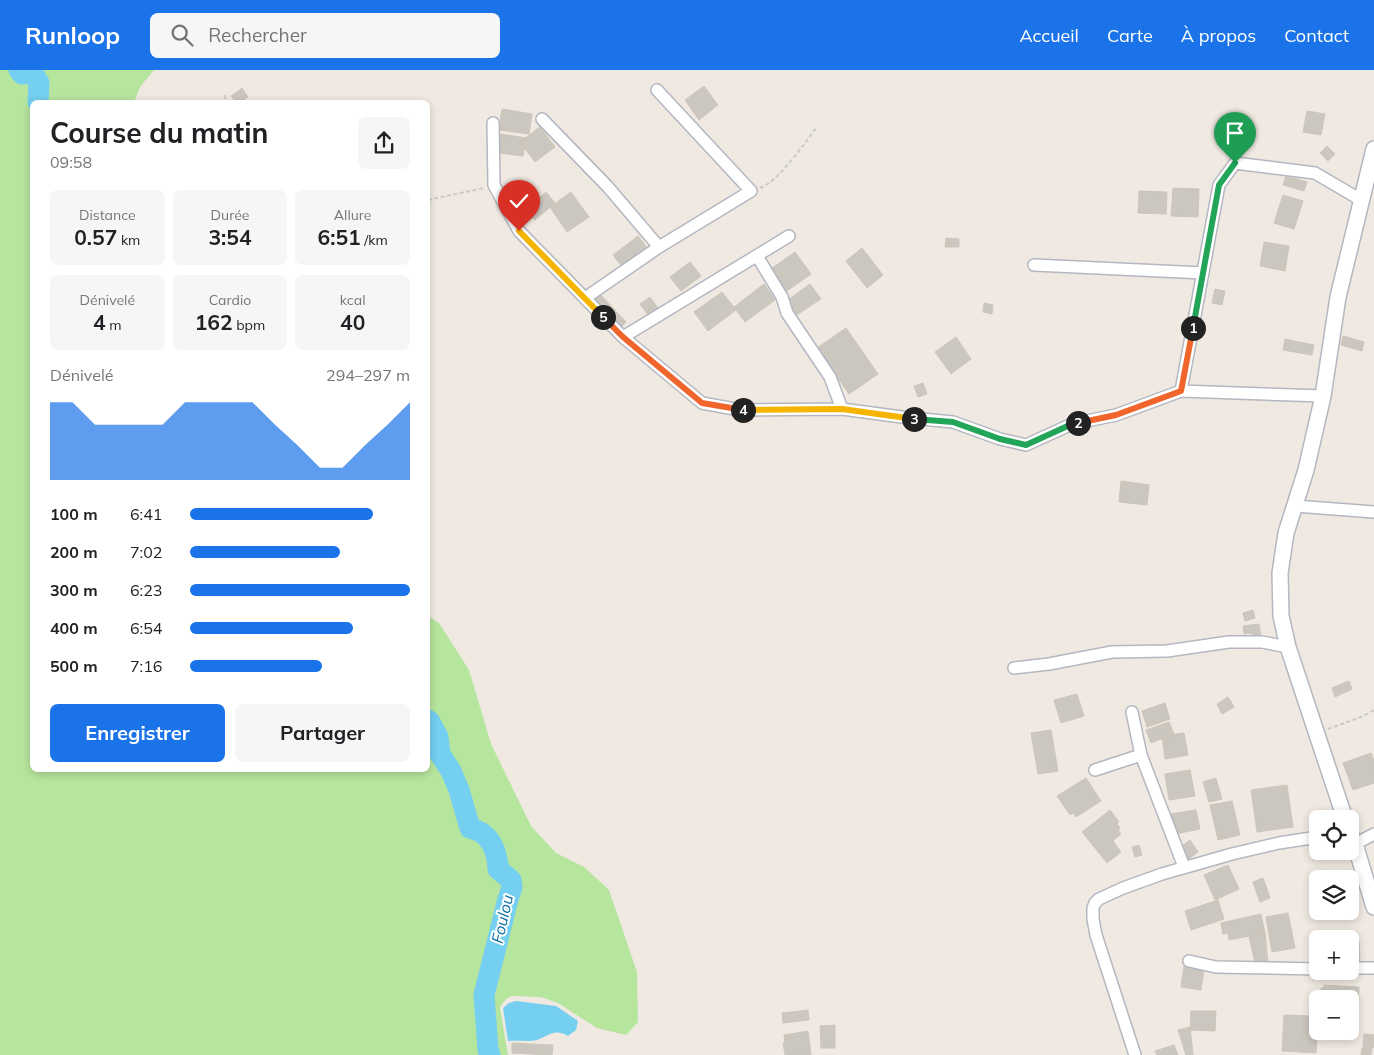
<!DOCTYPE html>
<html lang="fr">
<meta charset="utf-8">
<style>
:root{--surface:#fff;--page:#f6f6f6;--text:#202124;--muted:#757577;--accent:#1a73e8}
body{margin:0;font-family:Mulish,sans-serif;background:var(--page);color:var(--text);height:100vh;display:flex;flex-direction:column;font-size:19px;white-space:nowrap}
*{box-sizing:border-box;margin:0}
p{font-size:16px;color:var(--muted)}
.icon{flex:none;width:28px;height:28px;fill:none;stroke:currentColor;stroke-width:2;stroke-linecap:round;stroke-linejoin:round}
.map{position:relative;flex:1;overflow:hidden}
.drawer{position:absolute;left:30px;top:30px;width:400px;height:672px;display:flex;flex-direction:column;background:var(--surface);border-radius:8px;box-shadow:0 2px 8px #0003}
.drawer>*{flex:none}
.tools{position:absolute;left:1309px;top:740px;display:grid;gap:10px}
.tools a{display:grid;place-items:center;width:50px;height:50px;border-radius:8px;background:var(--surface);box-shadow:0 2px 8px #0003;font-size:25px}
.pin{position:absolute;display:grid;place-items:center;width:42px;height:42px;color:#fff;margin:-51px -21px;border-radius:50% 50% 50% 0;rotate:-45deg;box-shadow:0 0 5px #0007}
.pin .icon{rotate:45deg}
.km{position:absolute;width:25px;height:25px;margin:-12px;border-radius:50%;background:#222;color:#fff;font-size:14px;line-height:25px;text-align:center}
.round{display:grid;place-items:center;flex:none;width:52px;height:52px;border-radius:8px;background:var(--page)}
.overview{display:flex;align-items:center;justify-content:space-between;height:85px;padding:0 20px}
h1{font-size:28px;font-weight:700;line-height:38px}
.metrics{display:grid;grid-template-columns:repeat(3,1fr);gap:8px;height:85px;padding:5px 20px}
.metrics div{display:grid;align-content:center;border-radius:8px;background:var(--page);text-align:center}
.metrics b{font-size:21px;font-weight:700}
.metrics small{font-size:14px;font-weight:400}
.metrics p{font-size:14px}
.chart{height:140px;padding:10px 20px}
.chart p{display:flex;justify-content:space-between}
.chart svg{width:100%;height:90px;margin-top:5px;fill:var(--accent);opacity:.7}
.action{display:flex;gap:10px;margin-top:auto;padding:10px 20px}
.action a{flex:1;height:58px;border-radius:8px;background:var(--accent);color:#fff;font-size:20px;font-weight:700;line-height:58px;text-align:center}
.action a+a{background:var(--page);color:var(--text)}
ul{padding:0 20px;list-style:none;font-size:16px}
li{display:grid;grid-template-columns:80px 60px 1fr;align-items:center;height:38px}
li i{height:12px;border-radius:6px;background:var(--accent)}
header{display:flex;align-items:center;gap:30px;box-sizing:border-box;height:70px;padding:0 25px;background:var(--accent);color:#fff}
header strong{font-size:24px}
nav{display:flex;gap:28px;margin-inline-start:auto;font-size:18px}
.search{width:350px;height:45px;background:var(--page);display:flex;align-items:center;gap:12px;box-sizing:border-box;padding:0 18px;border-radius:8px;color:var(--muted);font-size:19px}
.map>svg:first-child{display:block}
.green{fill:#b6e59e}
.water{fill:#75cff0}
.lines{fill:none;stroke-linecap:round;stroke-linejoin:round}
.river{stroke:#75cff0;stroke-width:21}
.building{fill:#cbc7bf;stroke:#cbc5ba}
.minor-casing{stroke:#b4b7c1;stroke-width:14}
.tertiary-casing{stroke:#b4b7c1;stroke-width:18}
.path{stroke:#c9c9c9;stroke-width:2;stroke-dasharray:4 2.5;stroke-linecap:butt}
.minor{stroke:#fff;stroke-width:11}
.tertiary{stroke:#fff;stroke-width:15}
.split-1-casing{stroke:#fff;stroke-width:10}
.split-2-casing{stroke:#fff;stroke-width:10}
.split-3-casing{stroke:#fff;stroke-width:10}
.split-4-casing{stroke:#fff;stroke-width:10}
.split-5-casing{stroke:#fff;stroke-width:10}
.split-6-casing{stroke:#fff;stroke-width:10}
.split-1{stroke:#22a559;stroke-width:6}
.split-2{stroke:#f0652b;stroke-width:6}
.split-3{stroke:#22a559;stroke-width:6}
.split-4{stroke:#f5b400;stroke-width:6}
.split-5{stroke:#f0652b;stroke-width:6}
.split-6{stroke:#f5b400;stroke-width:6}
.labels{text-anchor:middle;stroke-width:4;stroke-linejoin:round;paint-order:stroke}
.water-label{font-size:16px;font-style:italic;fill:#0d6fa3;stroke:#fff}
</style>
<header>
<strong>Runloop</strong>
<div class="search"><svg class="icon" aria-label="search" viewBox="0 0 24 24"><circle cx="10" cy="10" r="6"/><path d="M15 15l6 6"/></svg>Rechercher</div>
<nav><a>Accueil</a><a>Carte</a><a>À propos</a><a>Contact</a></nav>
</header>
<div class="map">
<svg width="1374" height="985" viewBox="0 0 1374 985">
<rect width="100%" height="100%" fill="#efe9e1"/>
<!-- green -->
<path class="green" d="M0 0H154L140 17 134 32H32V700H428V546L439 553 469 600 491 674 531 756 556 783 584 797 609 820 637 902 638 952 626 965 597 958 558 933 541 927 513 926C506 927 504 932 500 937L508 985H0Z"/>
<!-- water -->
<path class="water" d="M516 931 556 936 578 951 576 960 568 966C554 958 549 966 537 970 529 972 517 970 508 971L503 938 509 933Z"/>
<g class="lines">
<!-- river -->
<path class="river" d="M19 0 22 4 33 3 39 13 38 32
M428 650 430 652 438 667 440 684 451 701 459 720 470 758C474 759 479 761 482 763 493 771 498 786 498 799L511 810 512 817 508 829 484 925 488 980 490 985"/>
</g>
<!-- building -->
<path class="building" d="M704 16 718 35 699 50 685 30Z
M242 18 248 27 240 32H236L231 26Z
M502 39 532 44 529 64 499 60Z
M1307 41 1325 44 1321 65 1303 62Z
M540 57 555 77 535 92 520 72Z
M500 64 526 68 523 86 498 83Z
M1327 76 1335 84 1328 91 1320 83Z
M1286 106 1307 112 1304 121 1283 115Z
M1173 118 1199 119 1198 147 1171 146Z
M522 121 538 145 523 154 508 130Z
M1139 121 1167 122 1166 144 1138 143Z
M546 122 555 133 535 150 526 139Z
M571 122 589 147 567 162 550 137Z
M1283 125 1303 131 1294 159 1274 153Z
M638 166 648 179 623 198 613 185Z
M946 168 959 169V177H945Z
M1264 172 1289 176 1285 201 1260 196Z
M862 178 883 205 867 218 846 191Z
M795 182 811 204 784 223 768 201Z
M690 192 701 206 681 221 670 207Z
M764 214 775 230 745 252 734 237Z
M810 214 821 229 795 246 785 232Z
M1215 219 1225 221 1222 235 1212 233Z
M598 222 626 252 618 260 590 229Z
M722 222 736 240 708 261 694 242Z
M650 227 658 238 648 245 640 234Z
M984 233 993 235 992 244 983 242Z
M846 258 878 304 849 324 817 278Z
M1343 266 1364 272 1362 281 1341 275Z
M956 267 971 289 951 304 935 282Z
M1285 269 1314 275 1312 285 1283 280Z
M923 313 927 324 918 327 914 316Z
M1121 411 1149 415 1147 435 1119 432Z
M1253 540 1255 548 1245 551 1243 543Z
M1259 554 1261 567 1253 568 1252 563 1244 564 1243 556Z
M1349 611 1352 619 1335 627 1332 618Z
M1077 624 1084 646 1061 653 1054 630Z
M1228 627 1234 637 1222 644 1217 634Z
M1165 633 1170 649 1147 657 1142 641Z
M1169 652 1174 664 1151 673 1146 660Z
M1051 660 1058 701 1038 704 1031 663Z
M1184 663 1188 685 1165 689 1162 666Z
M1371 683 1374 691V713L1353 720 1343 693Z
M1190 700 1195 726 1169 730 1165 704Z
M1086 708 1101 731 1076 747 1073 743 1070 745 1057 726Z
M1216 708 1222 729 1209 732 1203 712Z
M1287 715 1293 757 1257 762 1251 720Z
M1232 731 1240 765 1218 770 1210 735Z
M1110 740 1119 752 1117 754 1120 758 1118 760 1121 764 1113 771 1121 782 1107 793 1082 762Z
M1196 740 1200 759 1175 764 1171 744Z
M1190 770 1198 782 1186 791 1178 779Z
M1139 775 1142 785 1135 787 1132 777Z
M1228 795 1239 819 1215 830 1204 805Z
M1263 808 1270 828 1260 832 1253 812Z
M1218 830 1224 849 1191 860 1185 841Z
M1288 843 1295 878 1272 882 1266 847Z
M1261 844 1265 863 1229 870 1228 863 1223 864 1221 853Z
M1265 863 1268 893H1255L1249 866Z
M1359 872 1360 894H1350V873Z
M1184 896 1204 899 1201 920 1181 917Z
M1324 915 1359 917 1358 950H1350V929H1320L1321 918H1324Z
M808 940 809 950 783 953 782 943Z
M1191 941H1216L1215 961 1190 960Z
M1284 945 1311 946V950L1318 951 1316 983 1282 981Z
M835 955V978H821L820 956Z
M1190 957 1193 985H1186L1178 960Z
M808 961 811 985H785L783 973H785L784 965Z
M1364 964 1374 965 1373 978 1363 977Z
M512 973 553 975 552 985 512 983Z
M1174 975 1178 985H1157L1155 981Z
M1362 978 1372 979 1371 985H1361Z"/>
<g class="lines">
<!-- minor casing -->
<g class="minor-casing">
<path id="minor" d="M542 49 608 117 659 177
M493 53 494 115 519 161 623 267 702 333 740 340 842 339 902 347 953 352 1000 369 1026 375 1072 354 1116 345 1181 321 1323 326
M757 186 782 227 787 243 830 307 842 339
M1034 195 1203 203
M585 228 659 177 751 121 657 20
M623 267 789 166
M1181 321 1219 115 1235 93 1315 103 1361 130
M1295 436 1374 442
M1014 598 1049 594 1112 582 1167 581 1229 572H1262L1288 577
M1141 685 1184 797
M1095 700 1141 685 1132 642
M1355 774 1374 764
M1189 891 1216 897 1318 899
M1350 898H1374
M1135 985 1096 865 1093 849V838L1095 833 1099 829 1123 818 1162 804 1232 784 1279 773 1318 767"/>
</g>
<!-- tertiary casing -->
<g class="tertiary-casing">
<path id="tertiary" d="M1345 749 1288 577 1281 546 1280 503 1286 463 1306 400 1323 326 1338 227 1374 79
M1350 763 1355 774 1374 837"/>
</g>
<!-- path -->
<path class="path" d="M225 25 226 32
M760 118C778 112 804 74 816 58
M428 130 484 118
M1328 659 1361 647 1374 640"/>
<!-- minor -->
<use href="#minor" class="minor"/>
<!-- tertiary -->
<use href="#tertiary" class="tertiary"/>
</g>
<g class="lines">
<!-- split-1 casing -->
<g class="split-1-casing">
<path id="split-1" d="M1193 258 1219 115 1235 93"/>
</g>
<!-- split-2 casing -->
<g class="split-2-casing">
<path id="split-2" d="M1078 353 1116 345 1181 321 1193 258"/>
</g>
<!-- split-3 casing -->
<g class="split-3-casing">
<path id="split-3" d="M914 349 953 352 1000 369 1026 375 1072 354 1078 353"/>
</g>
<!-- split-4 casing -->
<g class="split-4-casing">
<path id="split-4" d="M743 340 842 339 914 349"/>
</g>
<!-- split-5 casing -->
<g class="split-5-casing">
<path id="split-5" d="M603 247 623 267 702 333 743 340"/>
</g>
<!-- split-6 casing -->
<g class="split-6-casing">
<path id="split-6" d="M519 161 603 247"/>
</g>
<!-- split-1 -->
<use href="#split-1" class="split-1"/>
<!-- split-2 -->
<use href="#split-2" class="split-2"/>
<!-- split-3 -->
<use href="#split-3" class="split-3"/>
<!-- split-4 -->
<use href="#split-4" class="split-4"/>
<!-- split-5 -->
<use href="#split-5" class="split-5"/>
<!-- split-6 -->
<use href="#split-6" class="split-6"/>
</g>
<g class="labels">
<!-- water labels -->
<g class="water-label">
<text transform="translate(502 849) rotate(-77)" y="6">Foulou</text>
</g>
</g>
</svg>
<div class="tools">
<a><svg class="icon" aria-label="locate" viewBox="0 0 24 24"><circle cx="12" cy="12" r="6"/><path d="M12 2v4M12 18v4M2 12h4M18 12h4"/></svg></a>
<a><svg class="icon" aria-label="layers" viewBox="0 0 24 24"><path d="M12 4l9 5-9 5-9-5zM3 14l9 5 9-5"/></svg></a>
<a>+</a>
<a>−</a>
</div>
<div class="pin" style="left:1235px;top:93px;background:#1e9e55"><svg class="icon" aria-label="arrive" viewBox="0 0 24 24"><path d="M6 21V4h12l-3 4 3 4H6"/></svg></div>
<div class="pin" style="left:519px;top:161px;background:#d93025"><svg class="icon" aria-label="check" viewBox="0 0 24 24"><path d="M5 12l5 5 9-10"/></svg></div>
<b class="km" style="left:1193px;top:258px">1</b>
<b class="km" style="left:1078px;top:353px">2</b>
<b class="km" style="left:914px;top:349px">3</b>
<b class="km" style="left:743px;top:340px">4</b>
<b class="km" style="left:603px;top:247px">5</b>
<section class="drawer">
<div class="overview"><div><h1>Course du matin</h1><p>09:58</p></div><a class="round"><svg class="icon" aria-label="share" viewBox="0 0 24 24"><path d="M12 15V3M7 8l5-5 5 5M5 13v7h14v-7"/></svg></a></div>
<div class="metrics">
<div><p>Distance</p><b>0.57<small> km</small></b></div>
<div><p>Durée</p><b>3:54</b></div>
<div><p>Allure</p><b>6:51<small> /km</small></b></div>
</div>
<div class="metrics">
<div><p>Dénivelé</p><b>4<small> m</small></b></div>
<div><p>Cardio</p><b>162<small> bpm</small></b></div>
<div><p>kcal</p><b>40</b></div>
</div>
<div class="chart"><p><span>Dénivelé</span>294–297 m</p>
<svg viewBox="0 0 160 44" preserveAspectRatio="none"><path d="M0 44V6L10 6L20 17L30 17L40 17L50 17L60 6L70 6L80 6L90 6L100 17L110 27L120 38L130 38L140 27L150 17L160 6V44z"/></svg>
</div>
<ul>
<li><b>100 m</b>6:41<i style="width:83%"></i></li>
<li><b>200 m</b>7:02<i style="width:68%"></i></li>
<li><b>300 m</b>6:23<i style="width:100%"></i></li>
<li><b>400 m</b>6:54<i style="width:74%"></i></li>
<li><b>500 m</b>7:16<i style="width:60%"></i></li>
</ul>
<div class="action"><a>Enregistrer</a><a>Partager</a></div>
</section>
</div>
